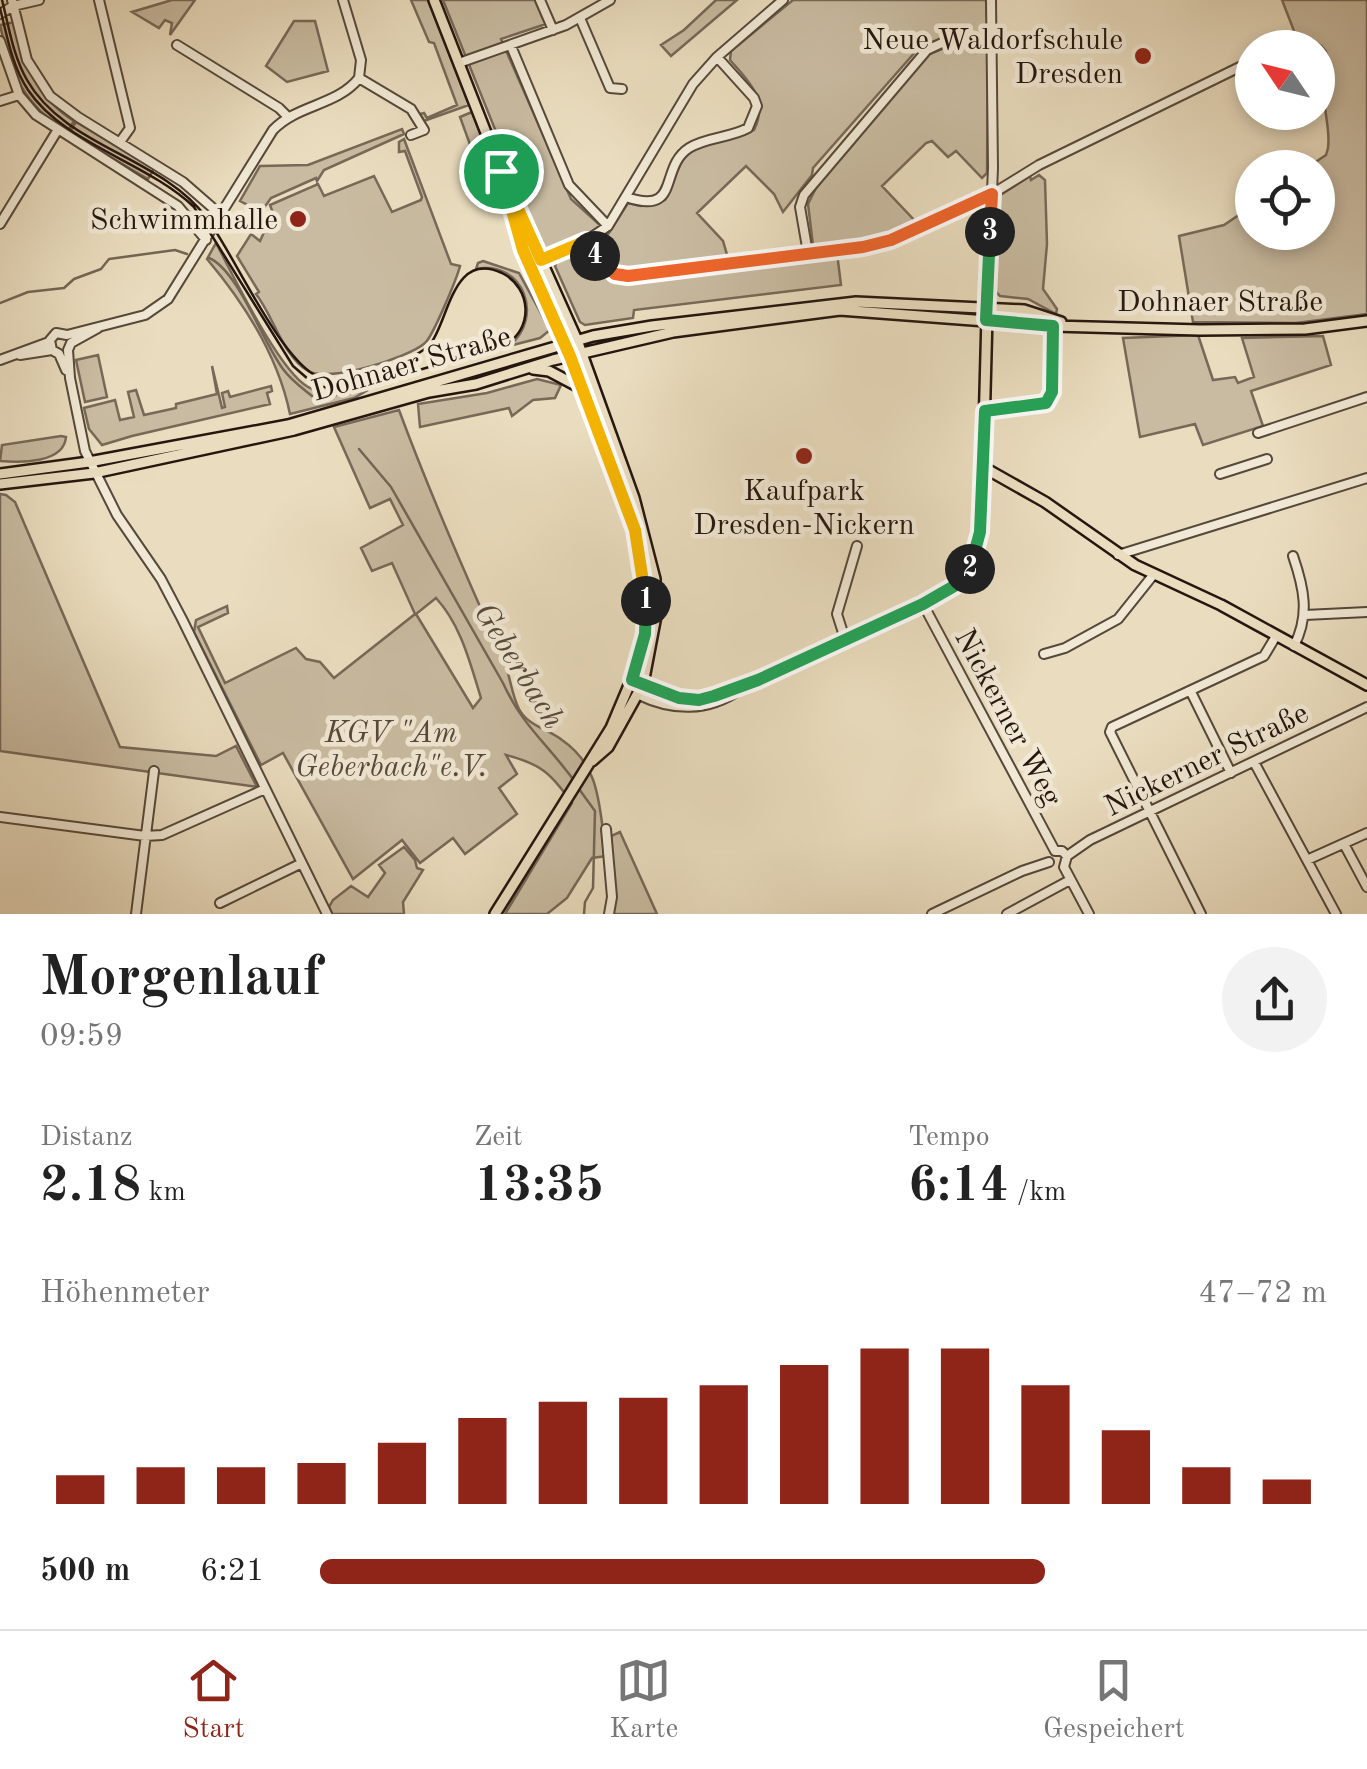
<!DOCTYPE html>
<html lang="de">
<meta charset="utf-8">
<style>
:root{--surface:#fff;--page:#f2f2f2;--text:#222;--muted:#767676;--line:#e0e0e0;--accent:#8f2418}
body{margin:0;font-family:"Old Standard TT",serif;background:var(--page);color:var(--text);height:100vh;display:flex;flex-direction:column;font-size:38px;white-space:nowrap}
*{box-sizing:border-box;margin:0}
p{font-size:32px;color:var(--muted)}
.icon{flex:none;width:55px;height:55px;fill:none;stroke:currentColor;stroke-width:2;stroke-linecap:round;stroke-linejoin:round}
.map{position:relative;height:914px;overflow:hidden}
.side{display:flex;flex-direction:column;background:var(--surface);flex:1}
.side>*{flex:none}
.needle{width:65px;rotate:305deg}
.controls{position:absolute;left:1235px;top:30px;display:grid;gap:20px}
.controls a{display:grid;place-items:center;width:100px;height:100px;border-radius:50%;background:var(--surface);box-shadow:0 5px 15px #0003;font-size:50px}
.pin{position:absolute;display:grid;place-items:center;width:85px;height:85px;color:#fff;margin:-42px;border:5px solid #fff;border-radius:50%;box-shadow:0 2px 10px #0007}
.km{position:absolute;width:50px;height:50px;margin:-25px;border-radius:50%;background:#222;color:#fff;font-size:28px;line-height:50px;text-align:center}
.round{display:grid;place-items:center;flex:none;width:105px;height:105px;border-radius:52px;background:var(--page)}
.head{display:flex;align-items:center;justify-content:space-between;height:170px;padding:0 40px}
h1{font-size:55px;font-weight:700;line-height:75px}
.metrics{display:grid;grid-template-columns:repeat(3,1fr);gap:15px;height:170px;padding:10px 40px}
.metrics div{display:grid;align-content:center}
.metrics b{font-size:50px;font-weight:700}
.metrics small{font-size:28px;font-weight:400}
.metrics p{font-size:28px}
.chart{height:280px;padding:20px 40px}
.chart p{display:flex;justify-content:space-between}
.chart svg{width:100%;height:180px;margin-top:10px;stroke:var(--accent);stroke-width:6}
ul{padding:0 40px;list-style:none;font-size:32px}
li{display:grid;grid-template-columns:160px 120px 1fr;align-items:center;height:75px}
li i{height:25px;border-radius:12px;background:var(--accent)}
.menu{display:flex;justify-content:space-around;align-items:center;height:140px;border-top:2px solid var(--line);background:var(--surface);font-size:28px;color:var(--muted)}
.menu a{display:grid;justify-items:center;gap:5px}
.menu .on{color:var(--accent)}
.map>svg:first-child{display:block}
.green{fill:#c9bba1;stroke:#776858;stroke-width:2.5;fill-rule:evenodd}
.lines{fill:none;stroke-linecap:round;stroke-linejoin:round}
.stream{stroke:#736555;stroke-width:2.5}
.minor-casing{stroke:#56483b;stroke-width:12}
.major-casing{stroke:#25160f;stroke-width:14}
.minor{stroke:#f1e9d5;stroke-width:8}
.major{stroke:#eaddbf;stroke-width:9}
.tram{stroke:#25160f;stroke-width:2.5}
.split-1-casing{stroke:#fff;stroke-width:20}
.split-2-casing{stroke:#fff;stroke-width:20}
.split-3-casing{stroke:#fff;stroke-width:20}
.split-4-casing{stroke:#fff;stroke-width:20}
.split-5-casing{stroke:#fff;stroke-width:20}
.split-1{stroke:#f5b400;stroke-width:12}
.split-2{stroke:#22a559;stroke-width:12}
.split-3{stroke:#22a559;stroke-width:12}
.split-4{stroke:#f0652b;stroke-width:12}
.split-5{stroke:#f5b400;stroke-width:12}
.poi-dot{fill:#8f2418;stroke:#f1e9d5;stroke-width:4}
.labels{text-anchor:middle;stroke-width:9;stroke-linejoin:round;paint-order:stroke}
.poi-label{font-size:30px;fill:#25160f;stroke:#f1e9d5;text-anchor:end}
.street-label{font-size:30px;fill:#25160f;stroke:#f1e9d5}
.park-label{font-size:30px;font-style:italic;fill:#56483b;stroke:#f1e9d5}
.water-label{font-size:32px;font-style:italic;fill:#594a3d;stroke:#f1e9d5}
</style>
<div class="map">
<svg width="1367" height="914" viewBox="0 0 1367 914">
<rect width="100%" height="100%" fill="#eaddbf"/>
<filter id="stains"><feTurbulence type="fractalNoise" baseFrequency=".002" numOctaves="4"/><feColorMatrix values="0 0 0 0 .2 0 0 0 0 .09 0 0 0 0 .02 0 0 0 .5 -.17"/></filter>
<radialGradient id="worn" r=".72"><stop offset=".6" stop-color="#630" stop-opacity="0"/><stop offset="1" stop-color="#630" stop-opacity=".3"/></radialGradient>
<!-- green -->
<path class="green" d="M172 0H195L170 35 172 23 165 20 159 28 132 12Z
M411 0H428L469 105 424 121 420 114 424 113 427 118 457 105 434 43 429 42Z
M443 0H535L546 24 501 39 571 199 601 226 590 233 548 250 542 246Z
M716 0H737L671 56 661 45 684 30Z
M793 0H986L988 31 984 35 929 42 917 50 813 168 812 175 783 212 774 194 746 166 697 213 723 241 728 258 629 271 608 264 595 246 609 233 628 203 641 206 665 200C675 187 675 167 686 156 703 139 734 142 754 130 769 99 749 82 730 60L731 51Z
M1282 0H1367V314L1296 323 1193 322 1179 236 1224 225 1252 206V232H1318V168L1308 167 1326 155 1328 148C1330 133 1326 120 1325 106 1324 91 1337 52 1318 44 1311 41 1301 46 1294 47L1298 41Z
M294 21H315L328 71 287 82 266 66Z
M15 22C25 64 35 96 74 121L67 132C23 104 11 73 0 25Z
M983 44 988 49 987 173 982 178 956 151 948 157 932 141 926 143 882 186 916 222C887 240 847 248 813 245L808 204 820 180 927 55 949 46Z
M472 112 495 171 480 172 460 117Z
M76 122 154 169 148 179 69 133Z
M402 129 404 134 324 170 317 181 316 178 271 198 261 212 240 201 260 166 308 165Z
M404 139 451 264 460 266C457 278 433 336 425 343 408 358 328 383 308 371 282 355 274 317 256 294L259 292 237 256 251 234 260 241 273 213 270 205 318 184 324 196 374 176 392 212 421 200 422 197 405 151 399 152V142Z
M1039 175 1045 180 1047 244 1043 289 1057 309 1056 314 1028 299 1000 296 994 290 999 196 1030 176 1031 180Z
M216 243C233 275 279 371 308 387 328 399 347 395 368 390L354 398 290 414C278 356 245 304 207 259Z
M582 249 607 274 631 279 837 253 841 285 634 310 633 318 585 325 580 322 555 266 559 258Z
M483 261 519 273 550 330 540 338 509 346C545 317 523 260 476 269L478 263Z
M1198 335 1213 380 1235 377 1238 383 1254 377 1242 338 1323 336 1331 365 1251 391 1263 426 1203 445 1195 424 1140 437 1123 338Z
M98 355 107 397 85 402 76 360Z
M212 366 222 408 225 407 222 393 228 391 230 397 271 386 272 391 267 393 270 404 132 436 102 445 89 429 84 408 115 400 120 420 134 417 128 392 136 390 144 415 176 408V404L217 394Z
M537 379 561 385 555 398 533 400 512 416 509 408 420 427 418 404 487 393Z
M399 410C430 494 466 576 503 658 510 674 511 693 519 709 528 726 548 729 562 740 604 769 598 812 607 856L592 858 567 898 547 914H505L572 803C551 773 541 764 506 755L517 774 499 788 517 814 465 854 453 838 420 863 402 840 353 879 283 753 261 765 194 632 196 620 227 606 228 613 198 627 225 683 296 648 306 659 320 662 334 678 415 614 392 563 372 571 361 548 403 525 390 499 370 508 334 427ZM436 598C461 625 470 663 481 698L473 708 416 614Z
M61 436 66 437C64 463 21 463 0 461L2 445Z
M0 494 6 495 15 502 120 747 216 756 236 746 257 787 0 751Z
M620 832 657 914H612L609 837Z
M404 847 415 860 417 868 423 870 403 902 404 914H332L329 907 333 900 351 886 368 897 385 873 379 865Z"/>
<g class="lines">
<!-- stream -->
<path class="stream" d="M209 258C238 270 262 341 283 369 293 383 307 391 318 401
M0 303 28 292 64 288 74 279 101 269 109 259 175 250 187 254
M359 449 391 487 503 683C523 727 548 744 575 782
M579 789 595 811 593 888 585 902 584 914"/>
<!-- minor casing -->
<g class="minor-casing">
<path id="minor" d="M12 0 27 60 50 96 78 117 183 182 222 216
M99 0 130 128 120 142
M343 0 361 60 359 78
M540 0 553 30
M0 14 13 6 39 0
M580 18 610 88 622 89
M0 41 19 95 36 115 178 206 206 240
M177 45 279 108 288 117
M511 46 569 185 608 226
M459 63 566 25 610 0
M359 78 411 109 424 130 411 135
M0 101 19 95
M626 197C682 216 658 168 689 148 706 137 730 138 748 128L757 106 754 98 717 57
M0 224 57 131
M586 241 604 267 628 276 863 247 922 227 992 194 1039 165 1252 61
M808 253 800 207 804 195 927 50 944 42 993 38
M541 261 586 241 608 226 693 84 717 57 783 0
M987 309 993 168 991 0
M98 328 71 343 68 350 70 378 85 451 117 515 161 579 182 619 327 914
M52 350 50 340 56 333 67 335 145 315 168 299 273 130C298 104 337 106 359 78
M20 355 52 350 59 354 66 370
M0 360 49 342
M985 411 1041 404 1049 400 1052 392 1053 326
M1258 433 1367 397
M1220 474 1267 459
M1118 555 1367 478
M1293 556C1304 588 1310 615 1294 646
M923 604 1055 851H1062L1067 856 1064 867 1089 914
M1305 615 1367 612
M845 639 837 614 857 546
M1044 654 1065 648 1118 619 1154 574
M632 680 679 698 699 700 714 697 757 680 948 592C989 562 980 513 983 467
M1191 692 1231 773
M639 695C672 711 708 712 739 690
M1254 762 1336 914
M0 817 145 836 162 835 265 789
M606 829 612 897 609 914
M1344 844 1367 887
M1067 856 1090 840 1367 707
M1307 860 1367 833
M220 903 302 863
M136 914 154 771
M932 914 1022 871 1049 862
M1007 914 1070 880
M1201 914 1110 732 1112 727 1264 656 1276 636"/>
</g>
<!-- major casing -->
<g class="major-casing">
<path id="major" d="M434 0 501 171 577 340 634 498 655 579 656 616 643 684 608 747 592 761
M987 316 983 467 1045 502 1135 565 1221 605 1367 685
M533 369 549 371 583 389
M0 474 89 462 288 425 593 336 652 326 856 302 1024 310 1061 322
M0 484 94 473 294 430 429 392 476 384 553 360 673 332 840 310 1053 326 1200 330 1305 329 1367 321
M495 914 611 728 638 664 647 607 635 530 570 356 523 249 505 188"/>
</g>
<!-- minor -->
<use href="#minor" class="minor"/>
<!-- major -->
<use href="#major" class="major"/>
<!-- tram -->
<path class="tram" d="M0 8C7 36 12 66 28 90 64 144 147 162 194 207L293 366 308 379 323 387 351 390 504 345C534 330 532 288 502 273 453 250 449 319 431 343 417 361 347 382 325 379 285 373 233 251 206 217 160 156 65 147 27 80 13 56 9 27 2 0"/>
</g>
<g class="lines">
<!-- split-1 casing -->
<g class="split-1-casing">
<path id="split-1" d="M501 171 523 250 570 356 635 530 646 601"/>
</g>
<!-- split-2 casing -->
<g class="split-2-casing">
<path id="split-2" d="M646 601 645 634 632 680 679 698 699 700 714 696 758 680 923 604 956 585 970 569"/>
</g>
<!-- split-3 casing -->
<g class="split-3-casing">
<path id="split-3" d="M970 569 980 532 985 411 1046 403 1052 392 1053 326 986 320 990 232"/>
</g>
<!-- split-4 casing -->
<g class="split-4-casing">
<path id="split-4" d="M595 256 615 274 628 276 863 247 891 240 992 194 990 232"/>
</g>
<!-- split-5 casing -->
<g class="split-5-casing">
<path id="split-5" d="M501 171 541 260 586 241 595 256"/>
</g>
<!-- split-1 -->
<use href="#split-1" class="split-1"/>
<!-- split-2 -->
<use href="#split-2" class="split-2"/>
<!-- split-3 -->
<use href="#split-3" class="split-3"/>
<!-- split-4 -->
<use href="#split-4" class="split-4"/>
<!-- split-5 -->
<use href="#split-5" class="split-5"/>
</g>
<!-- markers -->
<g class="poi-dot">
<circle cx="1143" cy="56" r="10"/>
<circle cx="298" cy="219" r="10"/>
<circle cx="804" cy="456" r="10"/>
</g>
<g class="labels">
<!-- poi labels -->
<g class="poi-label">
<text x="1123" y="49">Neue Waldorfschule<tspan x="1123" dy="34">Dresden</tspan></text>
<text x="278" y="229">Schwimmhalle</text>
<text x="804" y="500" text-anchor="middle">Kaufpark<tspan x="804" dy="34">Dresden-Nickern</tspan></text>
</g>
<!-- street labels -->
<g class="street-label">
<text x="1220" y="311">Dohnaer Straße</text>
<text transform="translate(411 363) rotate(-16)" y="10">Dohnaer Straße</text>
<text transform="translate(1009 717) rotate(62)" y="10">Nickerner Weg</text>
<text transform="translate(1206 759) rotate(-26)" y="10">Nickerner Straße</text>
</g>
<!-- park labels -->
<g class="park-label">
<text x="391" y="742">KGV "Am<tspan x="391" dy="34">Geberbach"e.V.</tspan></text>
</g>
<!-- water labels -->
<g class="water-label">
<text transform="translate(520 665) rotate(58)" y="11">Geberbach</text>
</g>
</g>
<rect width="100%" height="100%" filter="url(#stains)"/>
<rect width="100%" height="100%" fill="url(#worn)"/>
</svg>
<div class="controls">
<a><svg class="needle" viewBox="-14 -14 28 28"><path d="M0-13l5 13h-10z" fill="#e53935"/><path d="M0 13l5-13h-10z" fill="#767676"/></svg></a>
<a><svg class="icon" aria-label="locate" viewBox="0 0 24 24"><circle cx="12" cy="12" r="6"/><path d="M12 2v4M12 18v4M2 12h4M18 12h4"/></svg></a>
</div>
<div class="pin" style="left:501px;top:171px;background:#1e9e55"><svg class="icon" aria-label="arrive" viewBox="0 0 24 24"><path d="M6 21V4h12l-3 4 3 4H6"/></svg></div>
<b class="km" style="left:646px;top:601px">1</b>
<b class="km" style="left:970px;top:569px">2</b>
<b class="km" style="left:990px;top:232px">3</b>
<b class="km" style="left:595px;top:256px">4</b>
</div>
<section class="side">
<div class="head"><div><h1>Morgenlauf</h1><p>09:59</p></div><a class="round"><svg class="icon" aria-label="share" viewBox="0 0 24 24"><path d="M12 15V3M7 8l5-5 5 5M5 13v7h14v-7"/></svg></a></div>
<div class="metrics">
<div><p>Distanz</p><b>2.18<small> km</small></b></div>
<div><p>Zeit</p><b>13:35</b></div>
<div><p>Tempo</p><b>6:14<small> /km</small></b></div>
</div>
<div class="chart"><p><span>Höhenmeter</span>47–72 m</p>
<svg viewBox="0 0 160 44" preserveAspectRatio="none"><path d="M5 44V37M15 44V35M25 44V35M35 44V34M45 44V29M55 44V23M65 44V19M75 44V18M85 44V15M95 44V10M105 44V6M115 44V6M125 44V15M135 44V26M145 44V35M155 44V38"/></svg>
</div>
<ul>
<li><b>500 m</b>6:21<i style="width:72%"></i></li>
</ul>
</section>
<nav class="menu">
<a class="on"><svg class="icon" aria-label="home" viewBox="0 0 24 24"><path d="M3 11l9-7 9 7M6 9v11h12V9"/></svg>Start</a>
<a><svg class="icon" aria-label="map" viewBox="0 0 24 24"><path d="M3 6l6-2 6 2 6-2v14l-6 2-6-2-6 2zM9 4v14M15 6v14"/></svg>Karte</a>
<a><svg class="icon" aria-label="saved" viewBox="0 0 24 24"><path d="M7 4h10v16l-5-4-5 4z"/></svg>Gespeichert</a>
</nav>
